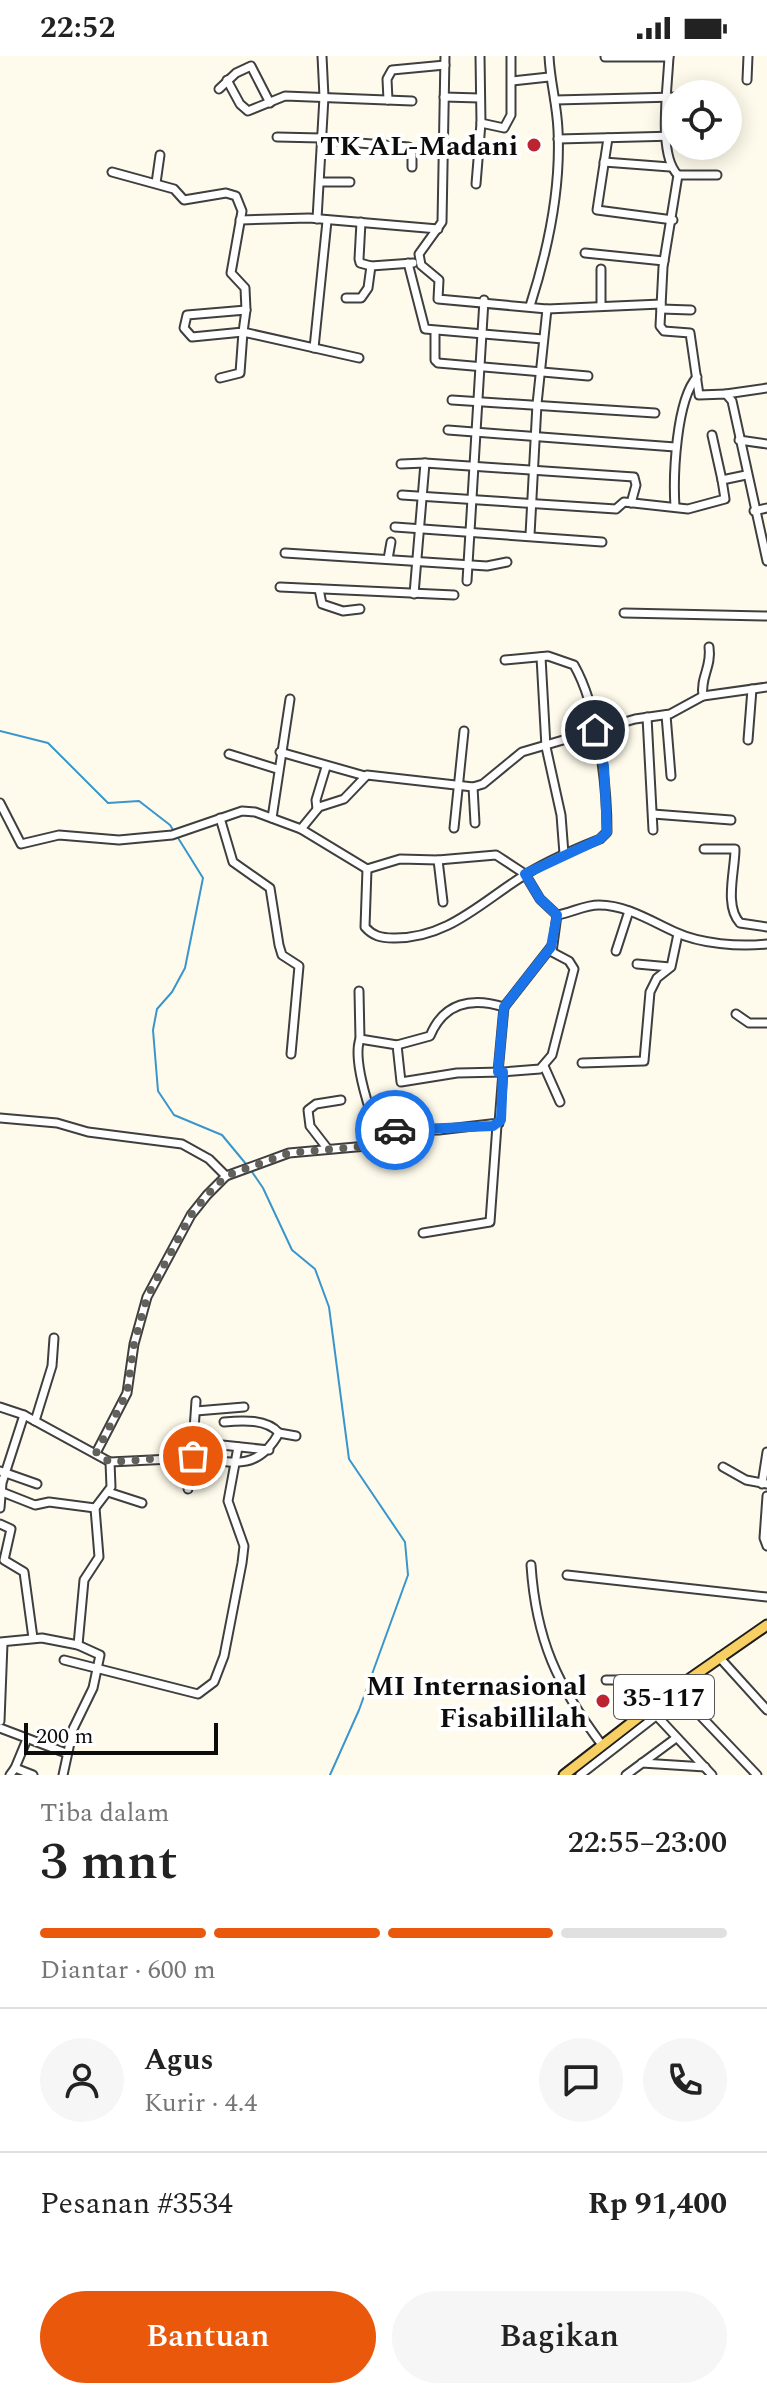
<!DOCTYPE html>
<html lang="id">
<meta charset="utf-8">
<style>
body{margin:0;font-family:Spectral,serif;background:#f6f6f6;color:#222;height:100vh;display:flex;flex-direction:column;font-size:30px;white-space:nowrap}
*{box-sizing:border-box;margin:0}
p{font-size:26px;color:#767676}
.icon{flex:none;width:44px;height:44px;fill:none;stroke:currentColor;stroke-width:2;stroke-linecap:round;stroke-linejoin:round}
.map{position:relative;height:1719px;overflow:hidden}
.sheet{display:flex;flex-direction:column;background:#fff;flex:1}
.sheet>*{flex:none}
.controls{position:absolute;left:662px;top:24px;display:grid;gap:16px}
.controls a{display:grid;place-items:center;width:80px;height:80px;border-radius:50%;background:#fff;box-shadow:0 4px 20px #0003;font-size:40px}
.scale{position:absolute;left:24px;bottom:20px;width:194px;box-sizing:border-box;padding-left:8px;border:4px solid #0c0c0c;border-top:0;font-size:22px;line-height:28px;white-space:nowrap;color:#0c0c0c;-webkit-text-stroke:6px #fff;paint-order:stroke}
.pin{position:absolute;display:grid;place-items:center;width:68px;height:68px;color:#fff;margin:-34px;border:4px solid #fff;border-radius:50%;box-shadow:0 2px 8px #0007}
.courier{position:absolute;display:grid;place-items:center;width:80px;height:80px;margin:-40px;border:6px solid #1a73e8;border-radius:50%;background:#fff;color:#222;box-shadow:0 2px 10px #0007}
.head em{font-style:normal;font-weight:600}
.head div{display:flex;flex-direction:column-reverse}
.head{display:flex;align-items:center;justify-content:space-between;height:136px;padding:0 40px}
h1{font-size:52px;font-weight:600;line-height:60px}
.bar{display:grid;grid-template-columns:repeat(4,1fr);gap:12px 8px;align-content:center;height:96px;padding:0 40px}
.bar i{height:10px;border-radius:6px;background:#e0e0e0}
.bar .on{background:#ea580c}
.bar p{grid-column:span 4}
.line{display:flex;align-items:center;gap:20px;padding:0 40px;border-top:2px solid #e0e0e0}
.line div{flex:1}
.round{display:grid;place-items:center;flex:none;width:84px;height:84px;border-radius:42px;background:#f6f6f6}
.action{display:flex;gap:16px;margin-top:auto;padding:16px 40px}
.action a{flex:1;height:92px;border-radius:48px;background:#ea580c;color:#fff;font-size:32px;font-weight:600;line-height:92px;text-align:center}
.action a+a{background:#f6f6f6;color:#222}
.status{display:flex;justify-content:space-between;align-items:center;height:56px;padding:0 40px;background:#fff;direction:ltr}
.status svg{height:22px;fill:currentColor}
.map>svg:first-child{display:block}
.lines{fill:none;stroke-linecap:round;stroke-linejoin:round}
.stream{stroke:#3896cd;stroke-width:2}
.minor-casing{stroke:#3f3f3f;stroke-width:11}
.major-casing{stroke:#1d1d1d;stroke-width:13}
.minor{stroke:#fff;stroke-width:7}
.major{stroke:#f8cf62;stroke-width:9}
.done{stroke:#61605a;stroke-width:8;stroke-dasharray:0 14.4}
.route{stroke:#1a73e8;stroke-width:10}
.poi-dot{fill:#bc2530;stroke:#fff;stroke-width:3}
.labels{text-anchor:middle;stroke-width:8;stroke-linejoin:round;paint-order:stroke}
.shield{fill:#fff;stroke:#555;stroke-width:2}
.shield-label{font-size:26px;font-weight:bold;fill:#0c0c0c}
.poi-label{font-size:28px;font-weight:bold;fill:#0c0c0c;stroke:#fff;text-anchor:end}
</style>
<div class="status"><b>22:52</b><svg viewBox="0 0 49 12"><path d="M0 12V9h3v3zM5 12V6h3v6zM10 12V3h3v9zM15 12V0h3v12zM26 1h20v11H26zM47 4h2v5h-2z"/></svg></div>
<div class="map">
<svg width="767" height="1719" viewBox="0 0 767 1719">
<rect width="100%" height="100%" fill="#fffbec"/>
<g class="lines">
<g class="stream">
<path d="M0 675 48 687 108 747 139 745 170 769 203 822 185 912 172 936 157 953 153 974 158 1035 174 1059 222 1079 246 1108"/>
<path d="M250 1113 263 1132 292 1194 315 1213 329 1251 349 1403 405 1486 408 1519 359 1654 330 1719"/>
</g>
<g class="minor-casing">
<g id="minor">
<path d="M445 0 442 166 419 198 421 209 439 224 438 243 547 253 661 248"/>
<path d="M480 0 481 67 504 72 511 59V0"/>
<path d="M669 0C668 30 657 99 678 119L663 211 660 270 664 275 690 277 699 339 726 338 732 345 767 505"/>
<path d="M605 1H669"/>
<path d="M227 24 240 48 248 55 285 40 412 45"/>
<path d="M747 24 748 0"/>
<path d="M512 25 549 21"/>
<path d="M219 33 236 17 251 10 270 47"/>
<path d="M444 41 480 42"/>
<path d="M388 44 387 23 392 14 445 9"/>
<path d="M555 44 676 41"/>
<path d="M277 81 321 82"/>
<path d="M608 82 597 154 673 164"/>
<path d="M558 83 676 80"/>
<path d="M322 84 409 91 412 95V111"/>
<path d="M604 106 670 111"/>
<path d="M112 116 174 133 184 144 226 137 236 140 242 155 231 217 245 232 246 254"/>
<path d="M678 119H717"/>
<path d="M320 126H350"/>
<path d="M156 127 160 99"/>
<path d="M476 128 481 67"/>
<path d="M317 163 324 41 322 0"/>
<path d="M240 164 309 162 438 173"/>
<path d="M585 197 664 205"/>
<path d="M408 207 425 273 543 283"/>
<path d="M371 210 413 207"/>
<path d="M601 213V250"/>
<path d="M346 242H361L368 232 371 210 360 207 359 203 361 166"/>
<path d="M530 250C548 194 561 133 558 74 557 48 550 25 549 0"/>
<path d="M661 253 691 254"/>
<path d="M246 254 243 276 192 281 184 272 187 259Z"/>
<path d="M435 275V304L438 307 588 320"/>
<path d="M314 292 327 165"/>
<path d="M220 322 240 317 243 276 359 302"/>
<path d="M726 338 767 332"/>
<path d="M452 344 655 357"/>
<path d="M448 374 675 391"/>
<path d="M712 379 722 424"/>
<path d="M739 384 767 388"/>
<path d="M401 408 425 407"/>
<path d="M402 439 616 453 624 446 688 453 725 443 722 424 746 419"/>
<path d="M675 451C673 420 676 344 697 321"/>
<path d="M754 455 767 452"/>
<path d="M395 471 602 486"/>
<path d="M530 479 537 348 547 253"/>
<path d="M285 497 487 510 507 506"/>
<path d="M388 503 391 486"/>
<path d="M467 525 484 244"/>
<path d="M280 531 454 539"/>
<path d="M319 533 322 548 343 555 360 553"/>
<path d="M414 538 425 407 634 421 636 429 631 447"/>
<path d="M624 557 767 560"/>
<path d="M541 601 546 691 561 759 564 798"/>
<path d="M703 640C700 621 712 611 709 591"/>
<path d="M666 659 671 720"/>
<path d="M647 661 653 774"/>
<path d="M748 684 752 633"/>
<path d="M280 696 365 720"/>
<path d="M229 698 277 713"/>
<path d="M473 731 475 767"/>
<path d="M0 747 21 788 59 779 119 784 172 779 242 755 255 756 301 773 319 751 344 743 367 719 473 731 483 728 522 696 635 663 670 658 703 640 767 631"/>
<path d="M317 753 316 744 326 711"/>
<path d="M653 758 731 764"/>
<path d="M220 762 233 806 270 832 279 889 282 899 299 910 291 998"/>
<path d="M272 762 290 643"/>
<path d="M454 772 464 675"/>
<path d="M301 773 367 813 400 803 438 804 496 799 525 818 540 843 557 859C571 857 584 849 599 849 626 849 651 865 675 876 701 888 739 891 767 888"/>
<path d="M704 793H735C735 815 724 850 740 867L767 871"/>
<path d="M438 804 443 846"/>
<path d="M367 813 365 871C373 880 381 882 393 882 449 883 483 844 528 817 551 803 575 793 600 783L607 776C607 728 598 651 574 609L548 600 505 604"/>
<path d="M616 895 629 855"/>
<path d="M637 908 670 911"/>
<path d="M359 935 360 983 397 989 401 1026 457 1017 503 1016"/>
<path d="M504 951 551 891"/>
<path d="M736 958 749 967H767"/>
<path d="M360 983C352 1004 370 1055 377 1077"/>
<path d="M397 989 430 980C444 946 472 941 504 951L498 1016"/>
<path d="M582 1007 644 1005 650 936 657 922 671 911 678 878"/>
<path d="M544 1010 560 1046"/>
<path d="M0 1062 57 1067 88 1076 182 1088 209 1103 226 1120"/>
<path d="M327 1092 310 1070 308 1054 316 1048 341 1044"/>
<path d="M423 1177 490 1166 497 1069"/>
<path d="M0 1351 24 1359 110 1406 192 1402 196 1345"/>
<path d="M196 1355 244 1351"/>
<path d="M35 1365 52 1310 54 1282"/>
<path d="M224 1366C243 1364 267 1363 279 1377"/>
<path d="M194 1386 269 1394"/>
<path d="M96 1397 127 1337 134 1288 147 1241 191 1159 207 1139 226 1120 289 1097 367 1090 382 1075 439 1074 499 1067 503 1016 540 1013 552 999 574 913 569 905 552 896 557 859"/>
<path d="M193 1400C232 1407 257 1416 279 1377L296 1380"/>
<path d="M723 1411 746 1424 767 1428"/>
<path d="M0 1415 37 1428"/>
<path d="M762 1428 767 1396"/>
<path d="M188 1433 192 1402"/>
<path d="M2 1436 35 1449 49 1446 95 1452"/>
<path d="M108 1436 142 1447"/>
<path d="M767 1440 764 1482 767 1490"/>
<path d="M0 1452 2 1427 24 1359"/>
<path d="M0 1468 11 1473 4 1504 24 1516 33 1582"/>
<path d="M531 1509C536 1584 557 1629 602 1689"/>
<path d="M567 1519 767 1541"/>
<path d="M0 1586 42 1582 78 1589 100 1599 93 1632 73 1673 63 1719"/>
<path d="M78 1589 84 1524 99 1501 95 1452 111 1431 110 1406"/>
<path d="M719 1601 767 1654"/>
<path d="M64 1604 198 1638 214 1626 224 1600 242 1507 244 1490 228 1445 238 1391"/>
<path d="M606 1624H646L675 1633 757 1719"/>
<path d="M654 1657 712 1719"/>
<path d="M0 1665 3 1587"/>
<path d="M0 1672 66 1697"/>
<path d="M642 1707 705 1711"/>
<path d="M15 1712 27 1683"/>
<path d="M10 1719 15 1712 33 1719"/>
<path d="M580 1719 656 1660"/>
<path d="M626 1719 676 1682"/>
</g>
</g>
<g class="major-casing">
<path id="major" d="M564 1719 675 1633 767 1569"/>
</g>
<use href="#minor" class="minor"/>
<use href="#major" class="major"/>
</g>
<g class="lines">
<path class="done" d="M193 1400 110 1406 96 1397 127 1337 134 1288 147 1241 191 1159 207 1139 226 1120 289 1097 367 1090 377 1077 395 1074"/>
<path class="route" d="M395 1074 493 1070 501 1064 503 1016H498L504 951 551 891 557 859 540 843 525 818 600 783 607 776 604 710 595 674"/>
</g>
<g class="poi-dot">
<circle cx="534" cy="89" r="8"/>
<circle cx="603" cy="1645" r="8"/>
</g>
<g class="labels">
<rect class="shield" x="614" y="1619" width="100" height="44" rx="6"/>
<g class="shield-label">
<text x="664" y="1650">35-117</text>
</g>
<g class="poi-label">
<text x="518" y="99">TK AL-Madani</text>
<text x="587" y="1639">MI Internasional<tspan x="587" dy="32">Fisabillilah</tspan></text>
</g>
</g>
</svg>
<div class="controls">
<a><svg class="icon" aria-label="locate" viewBox="0 0 24 24"><circle cx="12" cy="12" r="6"/><path d="M12 2v4M12 18v4M2 12h4M18 12h4"/></svg></a>
</div>
<div class="scale">200 m</div>
<div class="pin" style="left:193px;top:1400px;background:#ea580c"><svg class="icon" aria-label="bag" viewBox="0 0 24 24"><path d="M5 8h14l-1 12H6zM9 8a3 3 0 0 1 6 0"/></svg></div>
<div class="pin" style="left:595px;top:674px;background:#1f2937"><svg class="icon" aria-label="home" viewBox="0 0 24 24"><path d="M3 11l9-7 9 7M6 9v11h12V9"/></svg></div>
<div class="courier" style="left:395px;top:1074px"><svg class="icon" aria-label="car" viewBox="0 0 24 24"><path d="M5 17H2v-5l4-1 3-4h7l3 4 3 1v5h-3M9 17h6M6 11h13"/><circle cx="7" cy="17" r="2"/><circle cx="17" cy="17" r="2"/></svg></div>
</div>
<section class="sheet">
<div class="head"><div><h1>3 mnt</h1><p>Tiba dalam</p></div><em>22:55–23:00</em></div>
<div class="bar"><i class="on"></i><i class="on"></i><i class="on"></i><i></i><p>Diantar · 600 m</p></div>
<div class="line" style="height:144px"><a class="round"><svg class="icon" aria-label="person" viewBox="0 0 24 24"><circle cx="12" cy="8" r="4"/><path d="M4 21q1-7 8-7t8 7"/></svg></a><div><b>Agus</b><p>Kurir · 4.4</p></div><a class="round"><svg class="icon" aria-label="chat" viewBox="0 0 24 24"><path d="M4 5h16v11H9l-5 4z"/></svg></a><a class="round"><svg class="icon" aria-label="phone" viewBox="0 0 24 24"><path d="M5 4h4l2 5-3 2q2 4 5 5l2-3 5 2v4C11 20 4 13 5 4z"/></svg></a></div>
<div class="line" style="height:104px"><div>Pesanan #3534</div><b>Rp 91,400</b></div>
<div class="action"><a>Bantuan</a><a>Bagikan</a></div>
</section>
